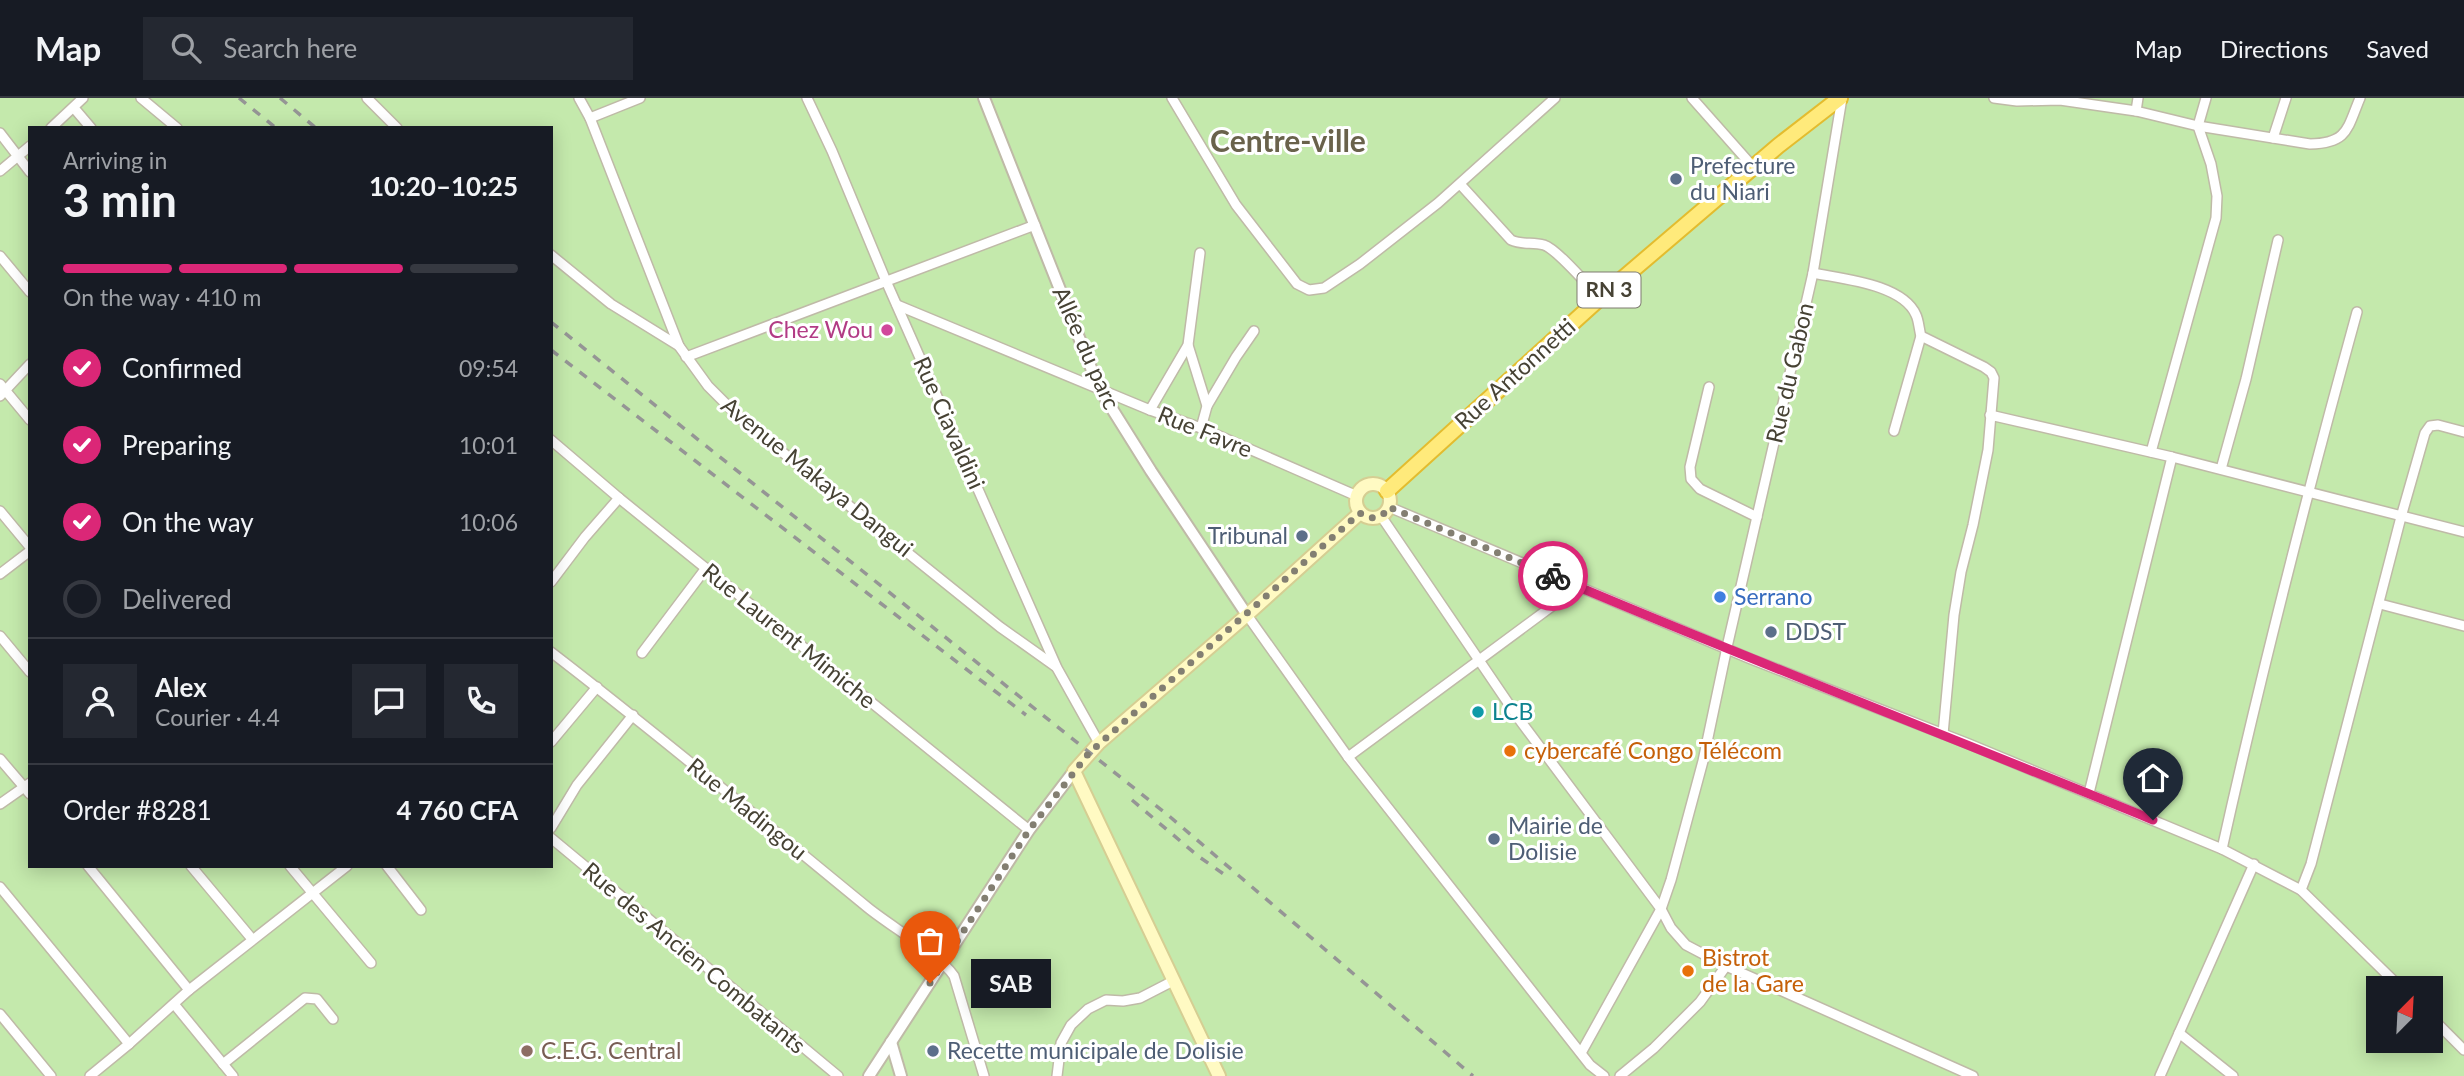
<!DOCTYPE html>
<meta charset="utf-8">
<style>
body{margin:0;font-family:Lato,sans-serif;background:#242831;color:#f1f3f6;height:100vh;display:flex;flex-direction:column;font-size:26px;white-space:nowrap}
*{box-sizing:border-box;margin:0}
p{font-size:23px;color:#9ea1a6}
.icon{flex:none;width:38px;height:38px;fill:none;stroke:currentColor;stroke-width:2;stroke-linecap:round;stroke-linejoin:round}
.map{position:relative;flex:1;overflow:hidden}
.sheet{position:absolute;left:28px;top:28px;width:525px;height:742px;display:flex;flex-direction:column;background:#171b24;border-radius:0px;box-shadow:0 4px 18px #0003}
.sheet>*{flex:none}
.needle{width:46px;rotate:24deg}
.controls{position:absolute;left:2366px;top:878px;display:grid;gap:14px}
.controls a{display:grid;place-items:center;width:77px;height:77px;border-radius:0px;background:#171b24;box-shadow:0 4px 18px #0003;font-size:35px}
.pin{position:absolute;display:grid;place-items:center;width:60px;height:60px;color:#fff;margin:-72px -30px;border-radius:50% 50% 50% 0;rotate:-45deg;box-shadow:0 0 7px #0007}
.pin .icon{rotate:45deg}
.courier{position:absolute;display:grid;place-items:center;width:70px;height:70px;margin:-35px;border:5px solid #db2777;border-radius:50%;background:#fff;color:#222;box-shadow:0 2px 9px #0007}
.bubble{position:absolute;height:49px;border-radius:0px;background:#171b24;box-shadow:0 4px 18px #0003;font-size:23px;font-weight:700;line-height:49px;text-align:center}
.head em{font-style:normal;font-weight:700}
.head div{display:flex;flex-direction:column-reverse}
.head{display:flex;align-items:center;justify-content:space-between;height:119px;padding:0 35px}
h1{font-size:46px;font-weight:700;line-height:52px}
.bar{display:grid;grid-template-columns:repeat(4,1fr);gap:10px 7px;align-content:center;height:84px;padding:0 35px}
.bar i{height:9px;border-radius:5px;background:#363941}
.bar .selected{background:#db2777}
.bar p{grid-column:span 4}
.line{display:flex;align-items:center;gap:18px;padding:0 35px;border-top:2px solid #363941}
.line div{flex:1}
.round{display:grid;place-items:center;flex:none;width:74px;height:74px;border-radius:0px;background:#242831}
ol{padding:0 35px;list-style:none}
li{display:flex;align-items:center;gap:21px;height:77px}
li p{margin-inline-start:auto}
li .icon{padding:7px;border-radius:50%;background:#db2777;color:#fff;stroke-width:4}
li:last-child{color:#9ea1a6}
li i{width:38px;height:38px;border:4px solid #363941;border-radius:50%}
header{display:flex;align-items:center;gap:42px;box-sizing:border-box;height:98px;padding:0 35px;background:#171b24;border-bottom:2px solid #363941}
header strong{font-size:33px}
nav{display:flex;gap:38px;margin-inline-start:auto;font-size:24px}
.search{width:490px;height:63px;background:#242831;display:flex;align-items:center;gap:18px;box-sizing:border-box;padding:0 24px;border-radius:0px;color:#9ea1a6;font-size:26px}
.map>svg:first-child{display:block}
.green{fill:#c4e9ac;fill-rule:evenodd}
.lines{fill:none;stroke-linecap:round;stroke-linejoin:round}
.minor-casing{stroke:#bfbaa7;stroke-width:12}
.tertiary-casing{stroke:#bfbaa7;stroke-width:14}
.secondary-casing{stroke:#d5ce93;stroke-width:16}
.trunk-casing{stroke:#e3bc2f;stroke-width:18}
.minor{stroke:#fff;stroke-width:9}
.tertiary{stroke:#fff;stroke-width:10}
.secondary{stroke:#fffac3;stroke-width:12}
.trunk{stroke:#ffea7b;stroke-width:14}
.rail{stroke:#959595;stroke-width:3.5;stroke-dasharray:9 9;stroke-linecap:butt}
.done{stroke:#837f72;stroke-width:7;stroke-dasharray:0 12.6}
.route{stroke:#db2777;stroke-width:9}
.service-dot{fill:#5c6f8a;stroke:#fff;stroke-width:2.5}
.hotel-dot{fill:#d1479c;stroke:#fff;stroke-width:2.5}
.shop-dot{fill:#3f7fe0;stroke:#fff;stroke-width:2.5}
.culture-dot{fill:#0f9aa8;stroke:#fff;stroke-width:2.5}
.food-dot{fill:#e8710a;stroke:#fff;stroke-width:2.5}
.education-dot{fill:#8d6e63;stroke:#fff;stroke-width:2.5}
.labels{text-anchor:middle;stroke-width:6;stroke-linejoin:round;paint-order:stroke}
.shield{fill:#fff;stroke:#7e7b71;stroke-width:2}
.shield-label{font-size:21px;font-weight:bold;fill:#464234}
.service-label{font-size:23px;fill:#4e5e75;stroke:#fff;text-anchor:start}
.hotel-label{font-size:23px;fill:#b23c85;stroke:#fff;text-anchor:end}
.street-label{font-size:23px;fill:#464234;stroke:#fff}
.shop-label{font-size:23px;fill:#366cbe;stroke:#fff;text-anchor:start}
.culture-label{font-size:23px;fill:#0d838f;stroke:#fff;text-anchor:start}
.food-label{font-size:23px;fill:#c56008;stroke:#fff;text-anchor:start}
.education-label{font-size:23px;fill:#785e54;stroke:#fff;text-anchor:start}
.district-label{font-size:30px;font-weight:bold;fill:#69624b;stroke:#fff}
</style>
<header>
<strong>Map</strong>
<div class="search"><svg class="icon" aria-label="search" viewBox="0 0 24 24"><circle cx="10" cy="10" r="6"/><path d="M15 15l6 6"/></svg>Search here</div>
<nav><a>Map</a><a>Directions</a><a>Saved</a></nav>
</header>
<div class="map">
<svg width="2464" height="978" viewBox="0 0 2464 978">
<rect width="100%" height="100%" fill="#f3f1e5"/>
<path class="green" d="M0 0H2464V978H0ZM30 30H551V768H30ZM2378 891H2431V943H2378Z"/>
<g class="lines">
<g class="minor-casing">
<g id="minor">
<path d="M141 0 177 30"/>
<path d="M367 0 397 30"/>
<path d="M579 0 590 20 679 248"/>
<path d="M807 0 832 53 886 183 1057 570 1099 645"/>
<path d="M1172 0 1236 107 1297 186 1309 192 1324 190 1360 166 1438 105 1555 0"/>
<path d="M1692 0 1754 70"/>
<path d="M1994 0 2017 3 2060 2 2136 13 2198 28 2310 46C2348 45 2347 31 2360 0"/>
<path d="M74 10 91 30"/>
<path d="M2136 13 2138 0"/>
<path d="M590 20 640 0"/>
<path d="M51 30 83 0"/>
<path d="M0 35 30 74"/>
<path d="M2273 40 2286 0"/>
<path d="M0 73 30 48"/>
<path d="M1460 86 1511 142C1522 147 1532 144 1544 147 1557 151 1588 188 1600 200"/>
<path d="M551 157 611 206 679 248 708 288 740 320 1000 529 1055 568"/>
<path d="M0 158 30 194"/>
<path d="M1813 175C1842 181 1903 186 1916 217 1919 223 1919 232 1921 238L1984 269 1991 274 1994 280 1988 352 1973 427 1961 474 1954 517 1943 636"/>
<path d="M897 207 1150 312 1201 330 1357 398"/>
<path d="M1188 247 1207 308 1201 330"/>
<path d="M686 259 1035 127"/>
<path d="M0 286 30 322"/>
<path d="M1709 289 1690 369 1691 381 1700 391 1757 419"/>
<path d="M0 298 30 266"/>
<path d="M1207 308 1236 259 1254 233"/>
<path d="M1150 312 1188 247 1200 155"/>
<path d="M1990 317 2172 359 2464 434"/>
<path d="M1894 333 1921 238"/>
<path d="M551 342 619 400 1029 732"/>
<path d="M2151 354 2216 120 2217 98 2211 66 2198 28 2206 0"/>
<path d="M2221 371 2246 281 2278 142"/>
<path d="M1389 409 1751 561 1969 646 2222 751 2301 792 2402 891"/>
<path d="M0 413 30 449"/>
<path d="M1381 418 1519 621 1661 811 1671 830 1686 847 1726 868 1973 978"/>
<path d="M0 476 30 453"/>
<path d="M551 484 585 439 619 400"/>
<path d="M2380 506 2464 528"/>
<path d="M1247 517 1348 659 1590 967 1604 978"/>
<path d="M0 538 30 574"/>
<path d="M551 554C659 637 762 723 867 809 890 828 939 856 954 878L984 978"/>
<path d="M642 555 706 470"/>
<path d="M551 644 597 589"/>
<path d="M1348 659 1578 489"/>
<path d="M0 661 30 696"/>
<path d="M2089 695 2172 359"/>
<path d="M0 706 30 685"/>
<path d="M551 730 577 687 633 617"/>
<path d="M551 740 838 978"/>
<path d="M2222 751C2262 571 2308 392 2357 214"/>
<path d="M88 768 189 892"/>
<path d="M191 768 252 841"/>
<path d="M290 768 371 865"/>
<path d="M387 768 421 812"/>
<path d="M0 789 129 946"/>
<path d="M2301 792 2311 766 2401 419 2425 335 2430 328 2438 327 2464 334"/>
<path d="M174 906 233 978"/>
<path d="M0 916 51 978"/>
<path d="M2431 919 2464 952"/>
<path d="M2179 935 2233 978"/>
<path d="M1581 955 1661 811 1671 782 1703 663 1727 549 1813 175 1842 0"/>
<path d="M223 966 305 900 317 901 333 921"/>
<path d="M90 978 129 946 189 892 347 768"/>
<path d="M1057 978 1061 945 1071 927 1088 911 1106 902 1123 903 1140 900 1173 883"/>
<path d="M1620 978 1654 950 1700 904 1726 868"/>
<path d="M2160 978 2254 766"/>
</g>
</g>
<g class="tertiary-casing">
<g id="tertiary">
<path d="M984 0 1099 290 1151 373 1247 517"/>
<path d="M891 944 901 978"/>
<path d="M869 978 1029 732 1074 673"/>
</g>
</g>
<g class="secondary-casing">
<g id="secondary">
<circle cx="1373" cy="403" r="17"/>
<path d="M1219 978 1074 673 1099 645 1247 517 1360 415"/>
</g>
</g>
<g class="trunk-casing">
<path id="trunk" d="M1387 393 1600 200 1778 48 1840 0"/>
</g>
<use href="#minor" class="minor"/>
<use href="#tertiary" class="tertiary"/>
<use href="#secondary" class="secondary"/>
<use href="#trunk" class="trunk"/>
<g class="rail">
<path d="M239 0 276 30"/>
<path d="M280 0 316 30"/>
<path d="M551 224 1169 718 1473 978"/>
<path d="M551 252 1026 617"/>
<path d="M1132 702 1198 758 1225 777"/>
</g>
</g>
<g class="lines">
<path class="done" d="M930 885 1029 732 1089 655 1360 415C1371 423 1382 421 1389 409L1553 478"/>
<path class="route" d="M1553 478C1752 563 1953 640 2153 722"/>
</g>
<g class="service-dot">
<circle cx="1676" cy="81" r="7"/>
<circle cx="1302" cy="438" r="7"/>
<circle cx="1771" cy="534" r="7"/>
<circle cx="1494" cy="741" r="7"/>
<circle cx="933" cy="953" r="7"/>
</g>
<circle class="hotel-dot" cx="887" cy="232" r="7"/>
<circle class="shop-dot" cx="1720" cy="499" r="7"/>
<circle class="culture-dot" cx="1478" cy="614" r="7"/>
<g class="food-dot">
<circle cx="1510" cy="653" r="7"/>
<circle cx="1688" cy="873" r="7"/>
</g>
<circle class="education-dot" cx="527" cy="953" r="7"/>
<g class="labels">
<rect class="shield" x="1577.5" y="174.5" width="63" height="35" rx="5"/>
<g class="shield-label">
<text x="1609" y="199">RN 3</text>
</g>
<g class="service-label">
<text x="1690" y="76">Prefecture<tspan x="1690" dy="26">du Niari</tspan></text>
<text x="1288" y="446" text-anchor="end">Tribunal</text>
<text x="1785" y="542">DDST</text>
<text x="1508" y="736">Mairie de<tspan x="1508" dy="26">Dolisie</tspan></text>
<text x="947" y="961">Recette municipale de Dolisie</text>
</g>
<g class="hotel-label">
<text x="873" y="240">Chez Wou</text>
</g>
<g class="street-label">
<text transform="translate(1086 250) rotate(66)" y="8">Allée du parc</text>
<text transform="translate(1790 275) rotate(-77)" y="8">Rue du Gabon</text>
<text transform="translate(1515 276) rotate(-42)" y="8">Rue Antonnetti</text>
<text transform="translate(949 325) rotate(66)" y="8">Rue Ciavaldini</text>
<text transform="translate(1205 334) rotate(22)" y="8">Rue Favre</text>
<text transform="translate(817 379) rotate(39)" y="8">Avenue Makaya Dangui</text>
<text transform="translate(789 538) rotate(39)" y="8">Rue Laurent Mimiche</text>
<text transform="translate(747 711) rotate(39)" y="8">Rue Madingou</text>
<text transform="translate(694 860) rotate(40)" y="8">Rue des Ancien Combatants</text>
</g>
<g class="shop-label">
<text x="1734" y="507">Serrano</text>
</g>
<g class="culture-label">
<text x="1492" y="622">LCB</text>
</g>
<g class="food-label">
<text x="1524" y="661">cybercafé Congo Télécom</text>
<text x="1702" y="868">Bistrot<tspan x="1702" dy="26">de la Gare</tspan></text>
</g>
<g class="education-label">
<text x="541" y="961">C.E.G. Central</text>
</g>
<g class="district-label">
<text x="1288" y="54">Centre-ville</text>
</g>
</g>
</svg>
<div class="controls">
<a><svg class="needle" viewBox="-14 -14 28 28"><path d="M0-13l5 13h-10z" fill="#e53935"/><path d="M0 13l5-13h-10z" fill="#9ea1a6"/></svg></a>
</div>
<div class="pin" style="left:930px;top:885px;background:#ea580c"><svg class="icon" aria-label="bag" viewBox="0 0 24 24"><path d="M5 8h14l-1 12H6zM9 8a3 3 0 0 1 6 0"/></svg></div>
<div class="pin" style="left:2153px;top:722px;background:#1f2937"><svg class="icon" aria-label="home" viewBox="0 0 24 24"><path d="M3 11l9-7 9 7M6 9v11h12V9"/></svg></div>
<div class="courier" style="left:1553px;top:478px"><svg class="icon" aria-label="bike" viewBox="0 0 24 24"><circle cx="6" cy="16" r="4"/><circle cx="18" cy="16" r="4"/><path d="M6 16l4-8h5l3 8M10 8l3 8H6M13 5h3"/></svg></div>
<div class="bubble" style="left:971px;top:861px;width:80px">SAB</div>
<section class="sheet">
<div class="head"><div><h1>3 min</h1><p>Arriving in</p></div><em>10:20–10:25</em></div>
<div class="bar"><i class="selected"></i><i class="selected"></i><i class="selected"></i><i></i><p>On the way · 410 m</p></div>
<ol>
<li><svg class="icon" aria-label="check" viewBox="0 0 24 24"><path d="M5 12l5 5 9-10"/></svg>Confirmed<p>09:54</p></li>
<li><svg class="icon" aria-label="check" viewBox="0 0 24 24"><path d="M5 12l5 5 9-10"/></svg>Preparing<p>10:01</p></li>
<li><svg class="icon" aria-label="check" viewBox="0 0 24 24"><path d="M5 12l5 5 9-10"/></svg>On the way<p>10:06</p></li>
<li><i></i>Delivered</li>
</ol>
<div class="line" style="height:126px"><a class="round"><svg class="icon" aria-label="person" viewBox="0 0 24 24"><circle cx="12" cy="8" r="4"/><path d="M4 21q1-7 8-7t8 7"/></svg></a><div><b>Alex</b><p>Courier · 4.4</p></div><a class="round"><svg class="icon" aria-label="chat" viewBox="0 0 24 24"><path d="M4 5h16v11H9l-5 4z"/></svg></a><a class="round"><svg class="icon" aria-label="phone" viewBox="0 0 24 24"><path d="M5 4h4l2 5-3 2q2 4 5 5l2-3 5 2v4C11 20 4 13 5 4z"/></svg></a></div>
<div class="line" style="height:91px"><div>Order #8281</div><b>4 760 CFA</b></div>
</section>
</div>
